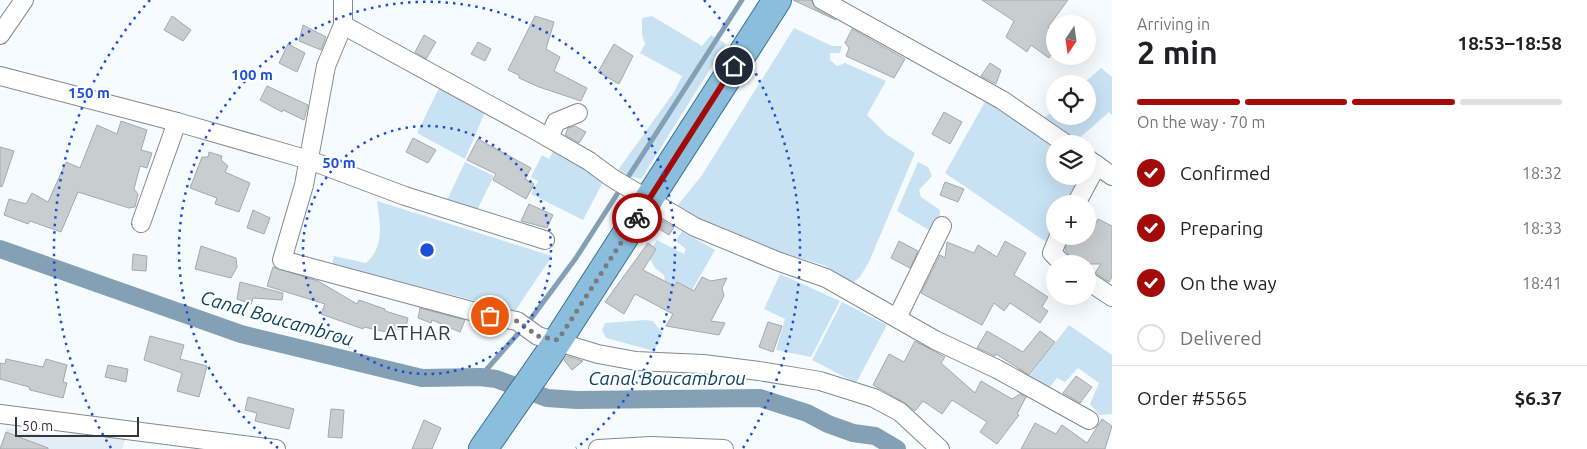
<!DOCTYPE html>
<meta charset="utf-8">
<style>
body{margin:0;font-family:Ubuntu,sans-serif;background:#f6f6f6;color:#202124;height:100vh;display:flex;flex-direction:column;font-size:19px;white-space:nowrap}
*{box-sizing:border-box;margin:0}
p{font-size:16px;color:#757577}
.icon{flex:none;width:28px;height:28px;fill:none;stroke:currentColor;stroke-width:2;stroke-linecap:round;stroke-linejoin:round}
.map{position:relative;flex:1;overflow:hidden}
.panel{display:flex;flex-direction:column;background:#fff;width:475px}
.panel>*{flex:none}
.needle{width:32px;rotate:193deg}
.controls{position:absolute;left:1046px;top:15px;display:grid;gap:10px}
.controls a{display:grid;place-items:center;width:50px;height:50px;border-radius:50%;background:#fff;box-shadow:0 5px 20px #0002;font-size:25px}
.scale{position:absolute;left:15px;bottom:12px;width:124px;box-sizing:border-box;padding-left:5px;border:2px solid #353638;border-top:0;font-size:14px;line-height:18px;white-space:nowrap;color:#353638;-webkit-text-stroke:4px #fff;paint-order:stroke}
.pin{position:absolute;display:grid;place-items:center;width:42px;height:42px;color:#fff;margin:-21px;border:2px solid #fff;border-radius:50%;box-shadow:0 1px 5px #0007}
.courier{position:absolute;display:grid;place-items:center;width:50px;height:50px;margin:-25px;border:4px solid #a30b0a;border-radius:50%;background:#fff;color:#222;box-shadow:0 1px 6px #0007}
.headline em{font-style:normal;font-weight:700}
.headline div{display:flex;flex-direction:column-reverse}
.headline{display:flex;align-items:center;justify-content:space-between;height:85px;padding:0 25px}
h1{font-size:32px;font-weight:700;line-height:38px}
.bar{display:grid;grid-template-columns:repeat(4,1fr);gap:8px 5px;align-content:center;height:60px;padding:0 25px}
.bar i{height:6px;border-radius:4px;background:#e0e0e0}
.bar .current{background:#a30b0a}
.bar p{grid-column:span 4}
.line{display:flex;align-items:center;gap:12px;padding:0 25px;border-top:1px solid #e0e0e0}
.line div{flex:1}
ol{padding:0 25px;list-style:none}
li{display:flex;align-items:center;gap:15px;height:55px}
li p{margin-inline-start:auto}
li .icon{padding:5px;border-radius:50%;background:#a30b0a;color:#fff;stroke-width:4}
li:last-child{color:#757577}
li i{width:28px;height:28px;border:2px solid #e0e0e0;border-radius:50%}
main{display:flex;flex:1;min-height:0}
.map>svg:first-child{display:block}
.built{fill:#e2edf6}
.green{fill:#c8e2f4}
.lines{fill:none;stroke-linecap:round;stroke-linejoin:round}
.stream{stroke:#83a0b4;stroke-width:5}
.canal{stroke:#83a0b4;stroke-width:18}
.building{fill:#c8cdd0;stroke:#a4a9ac}
.street-casing{stroke:#85898c;stroke-width:20}
.primary-casing{stroke:#3a7295;stroke-width:30}
.street{stroke:#fff;stroke-width:18}
.primary{stroke:#8bbedd;stroke-width:28}
.done{stroke:#797b7e;stroke-width:5;stroke-dasharray:0 9}
.route{stroke:#a30b0a;stroke-width:6}
.ring{fill:none;stroke:#1d4ed8;stroke-width:2.5;stroke-dasharray:2.5 5}
.labels{text-anchor:middle;stroke-width:4;stroke-linejoin:round;paint-order:stroke}
.water-label{font-size:19px;font-style:italic;fill:#0b425f;stroke:#fff}
.quarter-label{font-size:20px;letter-spacing:1px;fill:#393d40;stroke:#fff}
.centre{fill:#1d4ed8;stroke:#fff;stroke-width:2.5}
.ring-label{font-size:15px;text-anchor:middle;font-weight:bold;fill:#1d4ed8;stroke:#fff;stroke-width:4;stroke-linejoin:round;paint-order:stroke}
</style>
<main>
<div class="map">
<svg width="1112" height="449" viewBox="0 0 1112 449">
<rect width="100%" height="100%" fill="#f6fbff"/>
<path class="built" d="M7 428 55 437 75 433 126 437 122 449H0Z"/>
<g class="green">
<path d="M652 16 702 46 711 35 726 44 641 179 632 177 618 170 674 92 682 76 640 53 645 44 642 35V18Z"/>
<path d="M794 28 832 46H842L840 53H830V60L837 66 845 63 886 81 867 115 886 134 915 153 869 262 860 277 854 282 847 280 826 266 777 251 693 218 677 206 702 175Z"/>
<path d="M1101 68 1112 77V115L1109 112 1075 142 1045 118 1055 108V116H1088V84H1083Z"/>
<path d="M440 86 485 112 465 159 417 133Z"/>
<path d="M986 100 1055 145V176H1085L1070 204H1055V233L1049 244 945 173Z"/>
<path d="M555 148 604 180 583 220 531 194 538 181 531 177 542 155 549 159Z"/>
<path d="M465 162 494 176 477 210 447 200Z"/>
<path d="M918 162 928 167 932 176 919 190 921 197 940 210 939 222 932 232 897 211Z"/>
<path d="M377 201 552 256 515 311 332 264 334 256 366 263C385 246 380 224 377 201Z"/>
<path d="M682 231 715 250 691 292 676 289 665 283 664 275 655 268 648 255 657 240 684 254 686 249 676 241Z"/>
<path d="M780 274 840 301 811 357 776 350 785 319 764 309Z"/>
<path d="M842 302 887 325 856 383 812 360Z"/>
<path d="M646 320 653 321 663 334 654 351 606 338 602 330 605 323Z"/>
<path d="M1069 325 1112 355V414L1099 415 1090 404 1099 383 1078 368 1065 382 1057 378 1048 389 1027 379Z"/>
</g>
<g class="lines">
<path class="stream" d="M480 377 530 320 576 258 742 0"/>
<path class="canal" d="M0 249 241 334 422 378 480 377 496 379 547 398 577 400 760 398 807 413 828 424 853 433 875 436 897 449"/>
</g>
<g class="building">
<path d="M793 0H811L816 9 836 20Z"/>
<path d="M982 0H1068L1048 27 1055 32V49L1049 58 1031 45 1027 52 1006 37 1014 21Z"/>
<path d="M172 16 191 30 183 41 164 30Z"/>
<path d="M535 16 554 22 546 49 560 57 554 71 587 88 581 101 539 87 519 78V75L508 70Z"/>
<path d="M303 25 326 37 321 50 299 41Z"/>
<path d="M852 29 905 59 894 78 846 56 849 48 845 43Z"/>
<path d="M424 35 436 42 426 59 415 52Z"/>
<path d="M478 42 491 49 485 61 471 54Z"/>
<path d="M288 44 305 53 297 72 279 63Z"/>
<path d="M614 44 633 56 619 84 598 72Z"/>
<path d="M990 63 1001 70 996 84 981 76Z"/>
<path d="M267 86 308 105 304 120 283 110 282 112 260 100Z"/>
<path d="M944 112 962 122 950 144 932 134Z"/>
<path d="M121 121 147 130 141 150 152 153 147 168 140 166 134 189 138 194 135 207 129 208 78 192 61 232 30 221 28 224 4 215 9 199 26 204 32 193 48 202 66 162 80 168 97 125 117 134Z"/>
<path d="M575 126 586 132 579 143 565 135 568 128Z"/>
<path d="M413 138 436 150 428 163 406 152Z"/>
<path d="M478 139 531 168 525 179 534 184 526 199 493 180 496 174 467 160Z"/>
<path d="M0 147 14 151 2 187 0 186Z"/>
<path d="M209 152 222 156 221 160 228 166 225 172 250 183 239 212 215 204 217 198 190 188 202 157H208Z"/>
<path d="M945 182 964 189 958 202 940 195Z"/>
<path d="M529 204 553 215 547 228 521 221Z"/>
<path d="M253 210 270 218 264 234 247 228Z"/>
<path d="M1098 219 1112 226V277L1109 282 1095 273 1101 264H1076L1065 250 1069 236H1088V229L1092 231Z"/>
<path d="M661 220 674 227 669 235 656 227Z"/>
<path d="M899 241 918 251 910 268 891 258Z"/>
<path d="M1005 241 1026 253 1014 275 1048 297 1042 307 1048 311 1040 323 1010 303 1004 311 994 303 982 325 921 293 940 255 945 258 947 242 974 253 978 245 997 257Z"/>
<path d="M648 243 656 249 643 270 674 286 677 282 694 291 702 277 711 281 727 278 722 288 724 296 711 321 725 323 719 335 666 326 673 314 635 294 624 314 605 302Z"/>
<path d="M201 246 236 258 237 267 231 278 195 269Z"/>
<path d="M133 254 147 256 146 271 132 270Z"/>
<path d="M273 267 318 281 357 304 359 300 385 309V311L408 318 405 331 388 327 386 332 364 327 363 329 321 314 325 304 267 286Z"/>
<path d="M240 282 283 293 282 300 253 298 251 304 237 299Z"/>
<path d="M420 308 465 320 460 332 432 320 431 323 418 318Z"/>
<path d="M768 322 782 326 773 352 759 347Z"/>
<path d="M987 331 1023 352 1040 331 1055 342 1029 375 996 354 995 356 977 348Z"/>
<path d="M150 336 184 345 180 359 207 366 199 397 177 391 182 373 144 360Z"/>
<path d="M915 341 945 357 941 363 975 393 981 381 1012 399 1020 394 1026 397 1017 414 1019 415 997 444 980 432 987 422 952 400 942 414 923 401 915 411 905 403 873 385 889 354 904 362Z"/>
<path d="M567 356 583 361 572 370 564 360Z"/>
<path d="M6 359 43 367 46 359 67 365 63 382 67 383 63 398 30 390 29 387 0 379V363L5 364Z"/>
<path d="M108 365 128 369 126 382 105 377Z"/>
<path d="M1076 376 1092 387 1080 403 1063 393Z"/>
<path d="M248 397 294 409 289 429 255 421 257 413 245 410Z"/>
<path d="M331 409 344 410 342 438 328 437Z"/>
<path d="M1102 419 1112 426 1105 449H1021L1035 423 1056 434 1062 425 1087 443Z"/>
<path d="M424 420 441 428 432 449H412Z"/>
<path d="M6 432 48 448V449H0Z"/>
</g>
<g class="lines">
<g class="street-casing">
<g id="street">
<path d="M343 0V25L326 66 304 185 282 260 490 316 517 321 538 336 598 354 636 361 703 364 759 371 820 381 874 398 900 412 940 449"/>
<path d="M822 0 1002 100 1066 144"/>
<path d="M343 25 535 130 589 161 612 178 695 227 777 261 826 278 935 340 997 369 1089 420"/>
<path d="M0 35 24 0"/>
<path d="M0 76 177 122 309 160 405 196 545 240"/>
<path d="M549 138 556 122 578 113"/>
<path d="M1088 159 1112 176"/>
<path d="M1076 204 1097 165"/>
<path d="M141 223 177 122"/>
<path d="M1059 236 1052 253 1063 264"/>
<path d="M1088 281 1112 297"/>
<path d="M897 318 942 226"/>
<path d="M0 414 276 449"/>
<path d="M598 449 651 446 724 449"/>
</g>
</g>
<g class="primary-casing">
<path id="primary" d="M483 449 549 354 777 0"/>
</g>
<use href="#street" class="street"/>
<use href="#primary" class="primary"/>
</g>
<g class="lines">
<path class="done" d="M490 316 517 321 538 336 558 340 637 218"/>
<path class="route" d="M637 218 734 66"/>
</g>
<g class="ring">
<circle cx="427" cy="250" r="124"/>
<path d="M278 448A248 248 0 1 1 576 448"/>
<path d="M111 448A373 373 0 0 1 150 0M704 0A373 373 0 0 1 743 448"/>
</g>
<g class="labels">
<g class="water-label">
<text transform="translate(277 318) rotate(16)" y="7">Canal Boucambrou</text>
<text x="667" y="385">Canal Boucambrou</text>
</g>
<g class="quarter-label">
<text x="412" y="340">LATHAR</text>
</g>
</g>
<circle cx="427" cy="250" r="8" class="centre"/>
<g class="ring-label">
<text x="252" y="80">100 m</text>
<text x="89" y="98">150 m</text>
<text x="339" y="168">50 m</text>
</g>
</svg>
<div class="controls">
<a><svg class="needle" viewBox="-14 -14 28 28"><path d="M0-13l5 13h-10z" fill="#e53935"/><path d="M0 13l5-13h-10z" fill="#757577"/></svg></a>
<a><svg class="icon" aria-label="locate" viewBox="0 0 24 24"><circle cx="12" cy="12" r="6"/><path d="M12 2v4M12 18v4M2 12h4M18 12h4"/></svg></a>
<a><svg class="icon" aria-label="layers" viewBox="0 0 24 24"><path d="M12 4l9 5-9 5-9-5zM3 14l9 5 9-5"/></svg></a>
<a>+</a>
<a>−</a>
</div>
<div class="scale">50 m</div>
<div class="pin" style="left:490px;top:316px;background:#ea580c"><svg class="icon" aria-label="bag" viewBox="0 0 24 24"><path d="M5 8h14l-1 12H6zM9 8a3 3 0 0 1 6 0"/></svg></div>
<div class="pin" style="left:734px;top:66px;background:#1f2937"><svg class="icon" aria-label="home" viewBox="0 0 24 24"><path d="M3 11l9-7 9 7M6 9v11h12V9"/></svg></div>
<div class="courier" style="left:637px;top:218px"><svg class="icon" aria-label="bike" viewBox="0 0 24 24"><circle cx="6" cy="16" r="4"/><circle cx="18" cy="16" r="4"/><path d="M6 16l4-8h5l3 8M10 8l3 8H6M13 5h3"/></svg></div>
</div>
<section class="panel">
<div class="headline"><div><h1>2 min</h1><p>Arriving in</p></div><em>18:53–18:58</em></div>
<div class="bar"><i class="current"></i><i class="current"></i><i class="current"></i><i></i><p>On the way · 70 m</p></div>
<ol>
<li><svg class="icon" aria-label="check" viewBox="0 0 24 24"><path d="M5 12l5 5 9-10"/></svg>Confirmed<p>18:32</p></li>
<li><svg class="icon" aria-label="check" viewBox="0 0 24 24"><path d="M5 12l5 5 9-10"/></svg>Preparing<p>18:33</p></li>
<li><svg class="icon" aria-label="check" viewBox="0 0 24 24"><path d="M5 12l5 5 9-10"/></svg>On the way<p>18:41</p></li>
<li><i></i>Delivered</li>
</ol>
<div class="line" style="height:65px"><div>Order #5565</div><b>$6.37</b></div>
</section>
</main>
